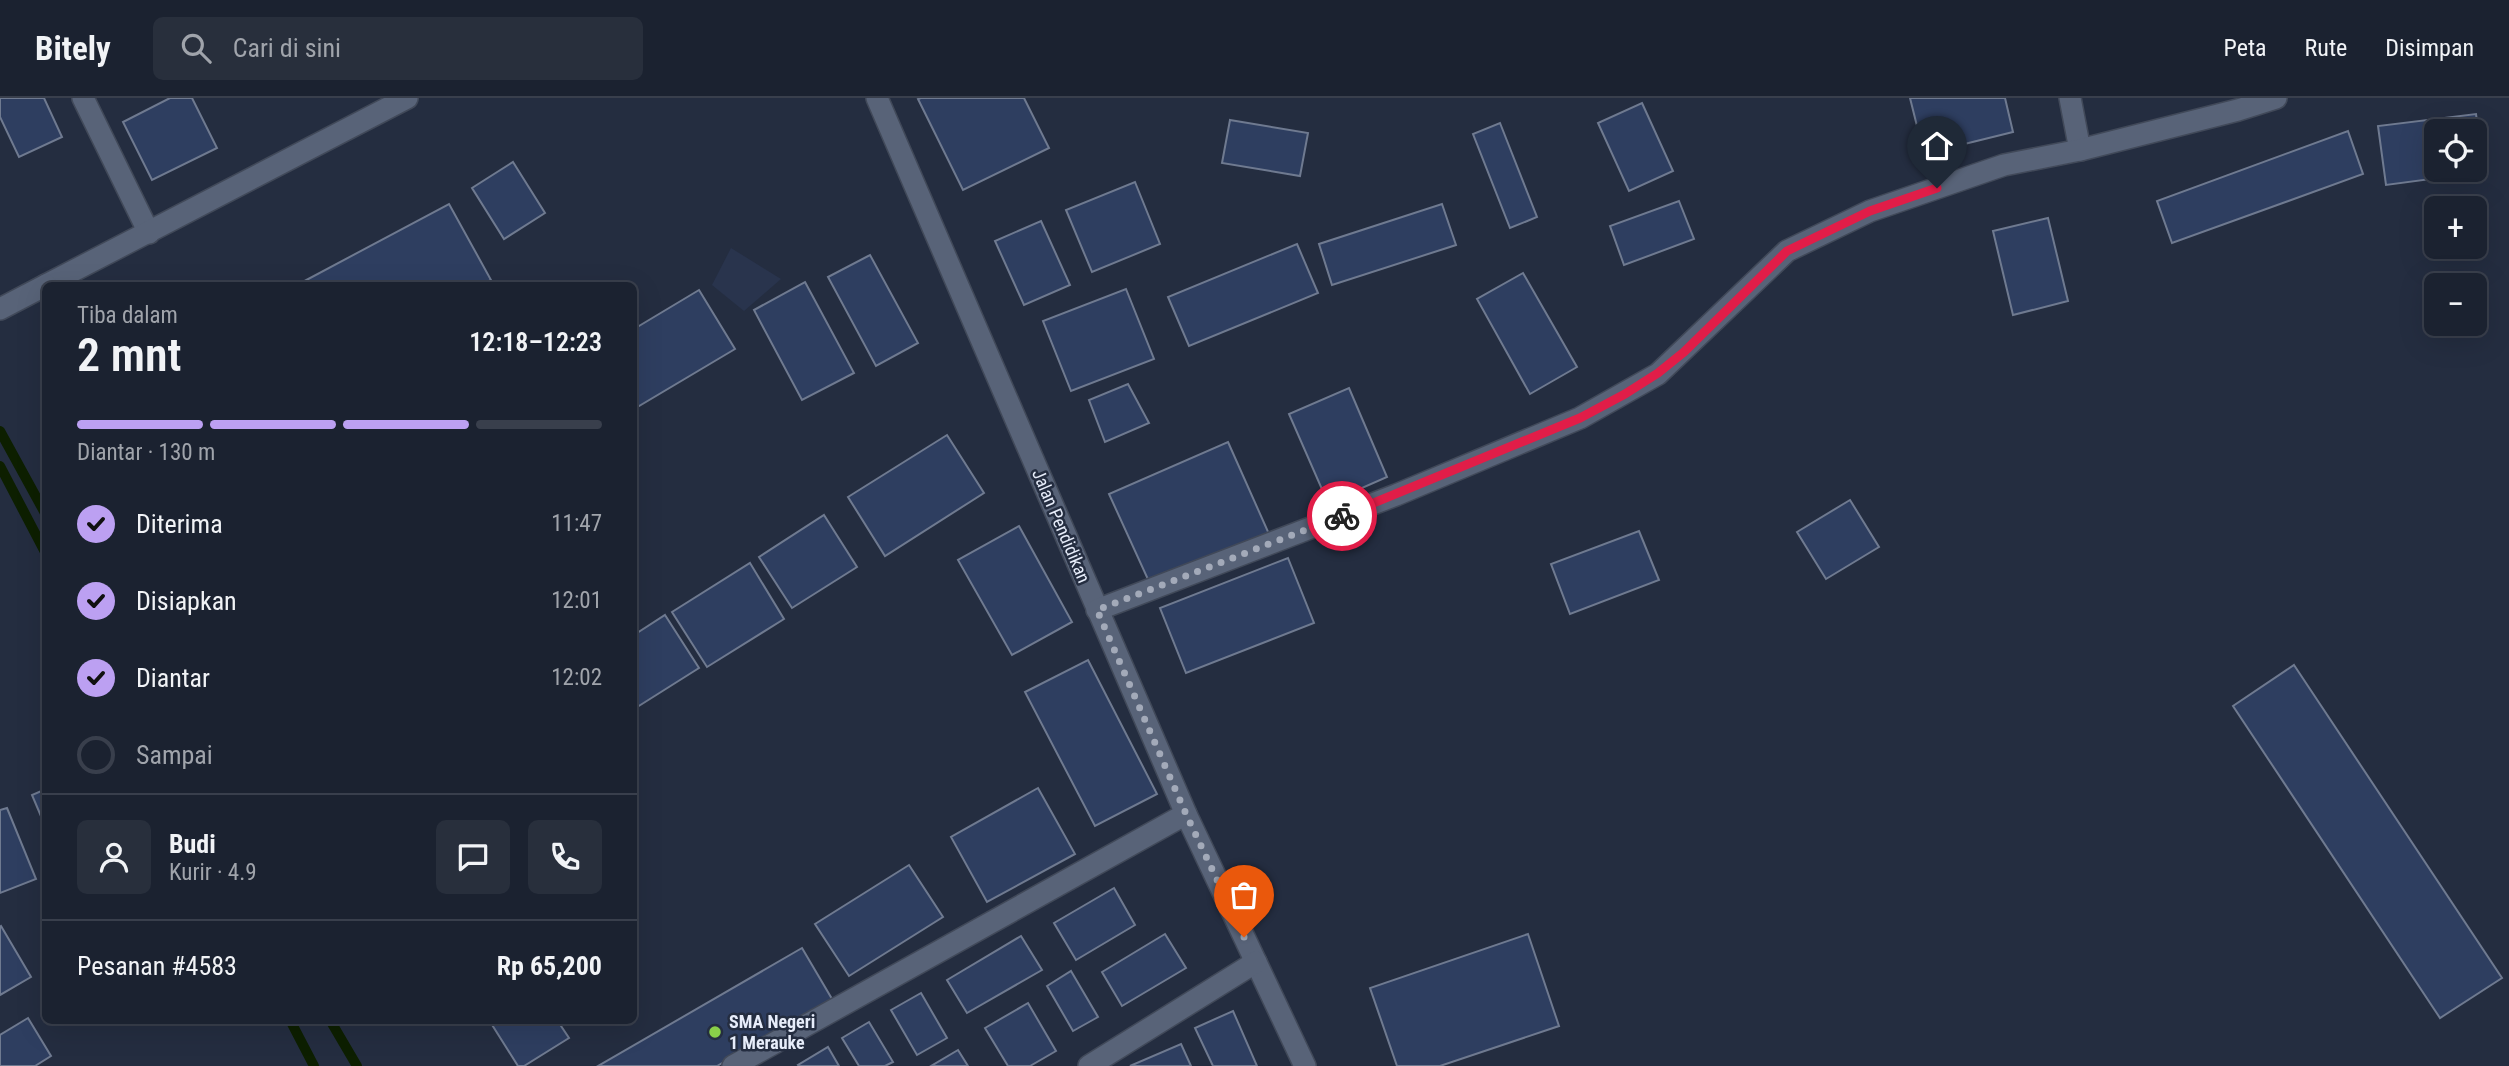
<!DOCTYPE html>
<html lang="id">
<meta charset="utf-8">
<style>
body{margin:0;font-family:"Roboto Condensed",sans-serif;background:#282f3c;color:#f1f3f6;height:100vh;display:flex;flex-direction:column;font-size:26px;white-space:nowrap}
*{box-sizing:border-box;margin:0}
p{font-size:23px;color:#a0a4ab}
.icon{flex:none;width:38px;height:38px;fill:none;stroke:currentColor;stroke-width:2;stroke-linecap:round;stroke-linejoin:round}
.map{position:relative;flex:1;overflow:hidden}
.details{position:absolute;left:42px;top:184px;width:595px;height:742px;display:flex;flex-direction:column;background:#1b2230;border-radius:10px;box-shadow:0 7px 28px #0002,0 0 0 2px #393f4c}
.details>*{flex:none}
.tools{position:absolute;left:2424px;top:21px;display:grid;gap:14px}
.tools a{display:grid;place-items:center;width:63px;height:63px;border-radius:10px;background:#1b2230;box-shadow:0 7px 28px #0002,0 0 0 2px #393f4c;font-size:35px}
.pin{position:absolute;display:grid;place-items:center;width:60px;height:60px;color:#fff;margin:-72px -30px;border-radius:50% 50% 50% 0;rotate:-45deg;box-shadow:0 0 7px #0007}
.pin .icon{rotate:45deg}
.courier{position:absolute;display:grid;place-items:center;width:70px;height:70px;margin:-35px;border:5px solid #e11d48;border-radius:50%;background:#fff;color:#222;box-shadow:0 2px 9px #0007}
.overview em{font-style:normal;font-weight:600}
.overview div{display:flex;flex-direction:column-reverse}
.overview{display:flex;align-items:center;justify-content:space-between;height:119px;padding:0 35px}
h1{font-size:46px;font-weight:600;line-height:52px}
.bar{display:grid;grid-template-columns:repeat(4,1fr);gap:10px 7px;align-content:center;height:84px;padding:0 35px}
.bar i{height:9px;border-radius:5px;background:#393f4c}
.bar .current{background:#bca0f2}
.bar p{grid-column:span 4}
.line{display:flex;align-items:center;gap:18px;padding:0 35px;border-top:2px solid #393f4c}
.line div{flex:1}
.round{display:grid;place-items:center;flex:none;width:74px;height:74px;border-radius:10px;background:#282f3c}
ol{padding:0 35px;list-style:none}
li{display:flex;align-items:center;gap:21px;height:77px}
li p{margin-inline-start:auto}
li .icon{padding:7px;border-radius:50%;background:#bca0f2;color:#111;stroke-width:4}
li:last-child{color:#a0a4ab}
li i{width:38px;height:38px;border:4px solid #393f4c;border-radius:50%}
header{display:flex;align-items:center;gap:42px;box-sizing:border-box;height:98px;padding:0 35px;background:#1b2230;border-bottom:2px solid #393f4c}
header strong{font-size:33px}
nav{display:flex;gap:38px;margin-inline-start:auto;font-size:24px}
.search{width:490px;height:63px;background:#282f3c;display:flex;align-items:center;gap:18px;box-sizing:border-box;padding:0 24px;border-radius:10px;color:#a0a4ab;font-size:26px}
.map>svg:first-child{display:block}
.built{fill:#29344d}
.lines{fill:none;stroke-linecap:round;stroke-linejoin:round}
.stream{stroke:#0d1f00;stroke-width:10}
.building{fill:#2e3e60;stroke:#6f7a90;stroke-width:2;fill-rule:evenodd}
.minor-casing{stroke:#414959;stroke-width:24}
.minor{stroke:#586378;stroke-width:21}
.done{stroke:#a3aab9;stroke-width:7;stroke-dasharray:0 12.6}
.route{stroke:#e11d48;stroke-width:9}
.poi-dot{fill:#89cf49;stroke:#242d40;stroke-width:2.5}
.labels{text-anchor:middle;stroke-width:5;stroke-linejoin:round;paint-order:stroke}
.street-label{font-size:18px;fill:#e7edfa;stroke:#242d40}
.poi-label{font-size:18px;font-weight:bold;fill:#e7edfa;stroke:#242d40;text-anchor:start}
</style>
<header>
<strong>Bitely</strong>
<div class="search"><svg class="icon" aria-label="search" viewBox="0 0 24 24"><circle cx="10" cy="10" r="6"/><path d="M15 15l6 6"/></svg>Cari di sini</div>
<nav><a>Peta</a><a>Rute</a><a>Disimpan</a></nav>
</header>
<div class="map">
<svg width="2509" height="968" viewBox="0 0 2509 968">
<rect width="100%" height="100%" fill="#242d40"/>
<path class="built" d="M731 150 781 181 744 213 712 187Z"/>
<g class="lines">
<g class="stream">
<path d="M0 333 46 417"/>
<path d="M0 368 46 456"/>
<path d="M290 922 314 968"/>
<path d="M330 922 357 968"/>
</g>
</g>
<g class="building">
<path d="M0 0H44L62 39 19 59 0 19Z"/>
<path d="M170 0H192L217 50 152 82 123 24Z"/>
<path d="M921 0H1024L1049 50 963 92 918 1Z"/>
<path d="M1910 0H2005L2013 34 1924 56Z"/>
<path d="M1642 5 1673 73 1629 93 1598 25Z"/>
<path d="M2476 16 2484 74 2386 87 2378 28ZM2436 33H2474V72H2436Z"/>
<path d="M1230 22 1308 35 1300 78 1222 65Z"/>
<path d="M1500 25 1537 119 1510 130 1473 36Z"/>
<path d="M2348 33 2363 76 2172 145 2157 103Z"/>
<path d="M513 64 545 115 504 141 472 90Z"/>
<path d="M1135 84 1160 146 1092 174 1066 112Z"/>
<path d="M1679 103 1694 141 1624 167 1610 128Z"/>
<path d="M449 106 491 182 481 187H297Z"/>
<path d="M1442 106 1456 147 1332 187 1319 146Z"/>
<path d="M2048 120 2068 203 2013 217 1993 133Z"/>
<path d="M1041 123 1070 187 1024 207 995 143Z"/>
<path d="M1297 146 1318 195 1189 248 1168 199Z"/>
<path d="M870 157 918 245 876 268 828 179Z"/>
<path d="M1523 175 1577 269 1530 296 1477 201Z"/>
<path d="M805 184 854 275 802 302 754 212Z"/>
<path d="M1126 191 1154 261 1071 293 1043 223Z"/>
<path d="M699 192 735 251 634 311V231Z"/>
<path d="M1128 286 1149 325 1105 344 1089 302Z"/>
<path d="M1349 290 1387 379 1328 405 1289 316Z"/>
<path d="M947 337 984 395 885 458 848 399Z"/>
<path d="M1228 344 1269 436 1151 488 1109 396Z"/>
<path d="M1850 402 1879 449 1826 481 1797 434Z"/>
<path d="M824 417 857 469 792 510 759 459Z"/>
<path d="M1019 428 1072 524 1012 557 958 462Z"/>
<path d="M1639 433 1659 482 1570 516 1551 466Z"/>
<path d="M1288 460 1314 525 1186 575 1160 510Z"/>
<path d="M750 465 784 521 707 569 672 514Z"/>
<path d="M665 517 699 570 634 611V537Z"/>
<path d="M1088 562 1157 696 1095 728 1025 594Z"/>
<path d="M2294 567 2502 880 2440 920 2233 608Z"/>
<path d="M1038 690 1075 756 987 804 951 739Z"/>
<path d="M46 691V730L32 697Z"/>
<path d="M7 710 36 781 0 795V712Z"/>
<path d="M909 767 943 819 849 878 815 826Z"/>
<path d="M1114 790 1135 827 1076 862 1054 825Z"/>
<path d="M1 828 31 879 0 897V829Z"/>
<path d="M1165 836 1186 870 1122 908 1102 874Z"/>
<path d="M1528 836 1559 928 1440 968H1397L1370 890Z"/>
<path d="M1021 838 1042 872 967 915 947 882Z"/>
<path d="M802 850 832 901 717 968H598Z"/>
<path d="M1071 873 1098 919 1073 933 1047 888Z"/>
<path d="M921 895 947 940 917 957 891 912Z"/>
<path d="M1028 905 1056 953 1030 968H1008L985 930Z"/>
<path d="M1233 913 1257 968H1213L1195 930Z"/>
<path d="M28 920 51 958 35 968H0V937Z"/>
<path d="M489 922H557L569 940 524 968H518Z"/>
<path d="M869 924 893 964 885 968H859L842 940Z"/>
<path d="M1181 946 1191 968H1130Z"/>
<path d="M828 949 839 968H799L798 967Z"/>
<path d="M958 952 968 968H931Z"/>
</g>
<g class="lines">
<g class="minor-casing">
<g id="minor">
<path d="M83 0 149 135"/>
<path d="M877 0 1186 716 1305 968"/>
<path d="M2070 0 2080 52"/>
<path d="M46 187 407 0"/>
<path d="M0 211 46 187"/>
<path d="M1097 512 1396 397 1580 320 1658 276 1787 153 1870 113 2004 67 2080 52 2238 12 2276 0"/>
<path d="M733 968 1186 716"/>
<path d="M1089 968 1256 864"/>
</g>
</g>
<use href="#minor" class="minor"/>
</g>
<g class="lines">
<path class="done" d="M1244 839 1186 716 1097 512 1342 418"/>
<path class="route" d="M1342 418 1580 320 1625 296 1658 275 1684 254 1787 153 1870 113 1937 90"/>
</g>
<circle class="poi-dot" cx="715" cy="934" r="7"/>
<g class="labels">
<g class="street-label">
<text transform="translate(1061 428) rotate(67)" y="6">Jalan Pendidikan</text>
</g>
<g class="poi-label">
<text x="729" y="930">SMA Negeri<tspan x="729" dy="21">1 Merauke</tspan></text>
</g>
</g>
</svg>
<div class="tools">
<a><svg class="icon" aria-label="locate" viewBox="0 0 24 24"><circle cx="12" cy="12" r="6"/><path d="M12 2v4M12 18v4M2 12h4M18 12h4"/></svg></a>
<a>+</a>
<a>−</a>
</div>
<div class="pin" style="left:1244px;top:839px;background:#ea580c"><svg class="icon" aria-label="bag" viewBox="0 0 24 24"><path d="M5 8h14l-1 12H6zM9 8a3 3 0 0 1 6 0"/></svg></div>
<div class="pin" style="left:1937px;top:90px;background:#1f2937"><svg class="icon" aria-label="home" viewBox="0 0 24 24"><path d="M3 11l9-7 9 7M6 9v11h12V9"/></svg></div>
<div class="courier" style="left:1342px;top:418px"><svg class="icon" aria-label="bike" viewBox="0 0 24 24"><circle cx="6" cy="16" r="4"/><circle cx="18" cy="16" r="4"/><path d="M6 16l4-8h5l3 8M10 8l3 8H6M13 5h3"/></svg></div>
<section class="details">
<div class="overview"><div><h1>2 mnt</h1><p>Tiba dalam</p></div><em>12:18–12:23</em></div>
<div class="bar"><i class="current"></i><i class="current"></i><i class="current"></i><i></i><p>Diantar · 130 m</p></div>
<ol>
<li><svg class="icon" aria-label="check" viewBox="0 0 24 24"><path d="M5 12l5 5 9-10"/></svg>Diterima<p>11:47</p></li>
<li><svg class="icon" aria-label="check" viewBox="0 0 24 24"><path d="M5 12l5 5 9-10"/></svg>Disiapkan<p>12:01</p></li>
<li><svg class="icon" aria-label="check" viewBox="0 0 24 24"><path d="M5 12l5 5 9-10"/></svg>Diantar<p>12:02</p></li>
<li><i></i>Sampai</li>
</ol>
<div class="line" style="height:126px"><a class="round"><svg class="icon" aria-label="person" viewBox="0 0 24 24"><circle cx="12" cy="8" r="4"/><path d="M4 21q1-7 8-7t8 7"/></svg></a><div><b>Budi</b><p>Kurir · 4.9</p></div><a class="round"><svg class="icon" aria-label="chat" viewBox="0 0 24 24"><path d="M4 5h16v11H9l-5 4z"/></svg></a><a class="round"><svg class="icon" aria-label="phone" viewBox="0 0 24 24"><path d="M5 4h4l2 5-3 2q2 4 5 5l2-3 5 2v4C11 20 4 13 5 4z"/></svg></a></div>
<div class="line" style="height:91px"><div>Pesanan #4583</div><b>Rp 65,200</b></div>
</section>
</div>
